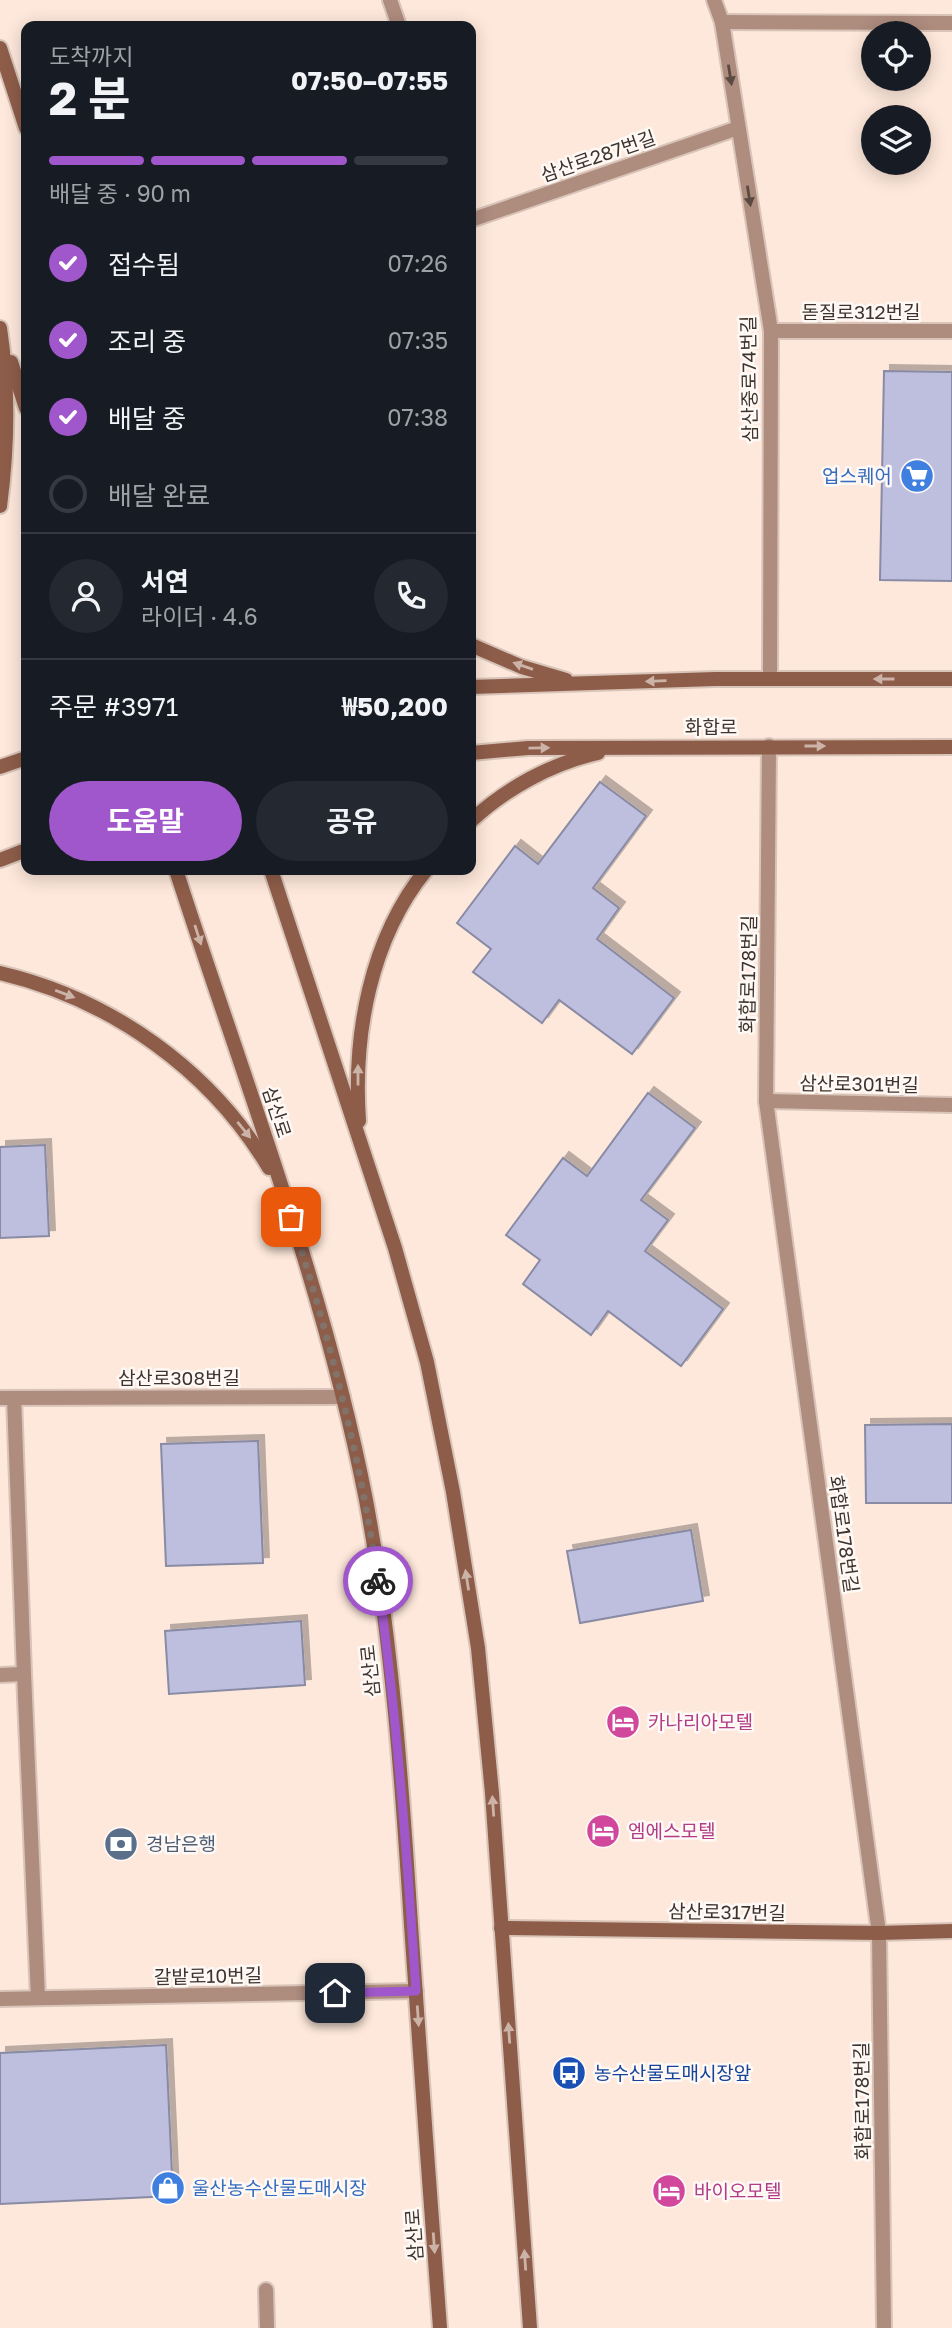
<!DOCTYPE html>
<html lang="ko">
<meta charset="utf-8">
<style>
body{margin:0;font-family:"Golos Text","Noto Sans KR",sans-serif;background:#242831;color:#f1f3f6;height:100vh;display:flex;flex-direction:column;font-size:26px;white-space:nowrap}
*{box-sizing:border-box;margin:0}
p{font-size:23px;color:#9ea1a6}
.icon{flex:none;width:38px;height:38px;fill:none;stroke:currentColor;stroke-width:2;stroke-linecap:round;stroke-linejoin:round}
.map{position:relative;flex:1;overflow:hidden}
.details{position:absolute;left:21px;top:21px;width:455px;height:854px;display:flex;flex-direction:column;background:#171b24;border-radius:14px;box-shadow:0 4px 18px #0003}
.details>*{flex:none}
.controls{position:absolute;left:861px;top:21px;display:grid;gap:14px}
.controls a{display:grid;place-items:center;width:70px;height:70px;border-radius:50%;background:#171b24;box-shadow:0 4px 18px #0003;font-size:35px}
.pin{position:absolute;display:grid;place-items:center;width:60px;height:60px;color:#fff;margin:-30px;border-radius:14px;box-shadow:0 4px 10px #0006}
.courier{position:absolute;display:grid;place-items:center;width:70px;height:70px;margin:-35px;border:5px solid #a057cb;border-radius:50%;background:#fff;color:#222;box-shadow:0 2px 9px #0007}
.headline em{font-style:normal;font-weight:700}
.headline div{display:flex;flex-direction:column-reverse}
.headline{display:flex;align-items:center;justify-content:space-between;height:119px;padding:0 28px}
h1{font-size:46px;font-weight:700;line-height:52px}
.bar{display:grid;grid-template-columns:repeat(4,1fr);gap:10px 7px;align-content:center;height:84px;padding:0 28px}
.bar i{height:9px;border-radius:5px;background:#363941}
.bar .current{background:#a057cb}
.bar p{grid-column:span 4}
.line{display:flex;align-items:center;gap:18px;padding:0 28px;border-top:2px solid #363941}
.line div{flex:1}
.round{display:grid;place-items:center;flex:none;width:74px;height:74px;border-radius:37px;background:#242831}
ol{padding:0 28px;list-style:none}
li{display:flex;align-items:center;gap:21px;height:77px}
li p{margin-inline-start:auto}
li .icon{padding:7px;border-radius:50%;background:#a057cb;color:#fff;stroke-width:4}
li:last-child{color:#9ea1a6}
li i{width:38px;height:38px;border:4px solid #363941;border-radius:50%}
.primary-button{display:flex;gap:14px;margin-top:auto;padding:14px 28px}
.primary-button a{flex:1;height:80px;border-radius:42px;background:#a057cb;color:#fff;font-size:28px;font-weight:700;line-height:80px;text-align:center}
.primary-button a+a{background:#242831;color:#f1f3f6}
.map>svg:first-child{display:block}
.building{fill:#bebfdf;stroke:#898aa3;stroke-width:2;filter:url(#shadow)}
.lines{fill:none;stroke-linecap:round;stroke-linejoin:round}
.lane-casing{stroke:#d8c4b8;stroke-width:18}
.street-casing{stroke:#d8c4b8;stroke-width:18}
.secondary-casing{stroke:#d8c4b8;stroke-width:18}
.lane{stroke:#ae8c7e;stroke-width:14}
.street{stroke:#ae8c7e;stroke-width:14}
.secondary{stroke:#8e5d49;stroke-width:14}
.oneway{fill:#5a4a41}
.oneway2{fill:#ccb3a8}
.done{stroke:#81736a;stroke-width:7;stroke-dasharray:0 12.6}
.route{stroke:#a057cb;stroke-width:9}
.labels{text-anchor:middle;stroke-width:5;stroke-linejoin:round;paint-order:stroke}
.street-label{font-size:19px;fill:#3e342d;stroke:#fff9f6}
.shop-label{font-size:19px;fill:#366cbe;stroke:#fff9f6;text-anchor:end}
.hotel-label{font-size:19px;fill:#b23c85;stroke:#fff9f6;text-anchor:start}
.service-label{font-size:19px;fill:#4e5e75;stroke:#fff9f6;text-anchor:start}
.transit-label{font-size:19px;fill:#164399;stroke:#fff9f6;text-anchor:start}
</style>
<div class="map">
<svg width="952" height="2328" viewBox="0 0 952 2328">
<defs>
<filter id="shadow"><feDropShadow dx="6" dy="-6" stdDeviation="0" flood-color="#0004"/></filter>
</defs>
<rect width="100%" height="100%" fill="#fee8db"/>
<g class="building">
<path d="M884 371 952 372V581L880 580Z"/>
<path d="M600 782 646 816 593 888 619 908 597 939 674 998 632 1054 559 1000 542 1023 473 972 491 949 457 923 515 846 538 864Z"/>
<path d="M648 1093 695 1128 641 1200 668 1220 645 1251 723 1309 681 1366 608 1311 591 1335 523 1284 540 1260 506 1235 563 1158 587 1176Z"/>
<path d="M45 1145 49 1236 0 1238V1147Z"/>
<path d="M952 1424V1503H866L865 1425Z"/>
<path d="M258 1441 263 1563 166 1566 161 1444Z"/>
<path d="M691 1530 703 1601 580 1623 567 1551Z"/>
<path d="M301 1621 305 1685 169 1694 165 1631Z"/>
<path d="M166 2045 173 2196 0 2204V2053Z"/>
</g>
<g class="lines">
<g class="lane-casing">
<g id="lane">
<path d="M0 1398 343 1397"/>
<path d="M14 1398 24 1674 38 1998"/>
<path d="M266 2290 267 2328"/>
</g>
</g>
<g class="street-casing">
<g id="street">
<path d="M390 0 399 26"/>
<path d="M714 0 722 22 771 331 770 679"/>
<path d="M722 22 952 23"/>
<path d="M471 220 738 128"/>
<path d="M771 331H952"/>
<path d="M769 746 766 1101 879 1933 884 2328"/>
<path d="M766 1101 952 1105"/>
<path d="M0 1675 24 1674"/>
<path d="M0 1999 416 1991"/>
</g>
</g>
<g class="secondary-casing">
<g id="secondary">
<path d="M0 48 26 128"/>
<path d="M11 362 26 408"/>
<path d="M0 506C8 446 9 388 0 328"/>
<path d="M471 645 522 667 566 680"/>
<path d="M471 687 715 679H952"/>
<path d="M471 753 528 748 952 747"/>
<path d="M0 767 26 758"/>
<path d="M471 821C505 789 552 763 598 753"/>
<path d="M0 860 26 850"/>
<path d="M176 870C243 1078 324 1285 366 1500 392 1640 402 1783 411 1925 420 2059 430 2194 440 2328"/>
<path d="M271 870 395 1248 427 1362 453 1492 478 1648 492 1793 530 2328"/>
<path d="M0 973C111 999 211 1070 269 1168"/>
<path d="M359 1121C353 1035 370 939 426 870"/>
<path d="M501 1928 879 1933 952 1931"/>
</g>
</g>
<use href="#lane" class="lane"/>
<use href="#street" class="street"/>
<use href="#secondary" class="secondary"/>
</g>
<defs><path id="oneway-solid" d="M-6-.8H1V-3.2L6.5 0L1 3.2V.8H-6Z" transform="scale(1.75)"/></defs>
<g class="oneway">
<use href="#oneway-solid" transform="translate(730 75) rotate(81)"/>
<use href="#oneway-solid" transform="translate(749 196) rotate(81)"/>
</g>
<g class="oneway2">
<use href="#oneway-solid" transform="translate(523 666) rotate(-161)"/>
<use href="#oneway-solid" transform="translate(884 679) rotate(-180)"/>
<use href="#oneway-solid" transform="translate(656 681) rotate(178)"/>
<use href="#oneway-solid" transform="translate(815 746)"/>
<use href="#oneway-solid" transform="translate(539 748) rotate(-1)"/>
<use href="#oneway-solid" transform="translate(198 935) rotate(72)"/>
<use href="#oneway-solid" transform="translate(65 994) rotate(21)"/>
<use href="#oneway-solid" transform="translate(358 1075) rotate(-90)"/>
<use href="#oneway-solid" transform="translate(244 1130) rotate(51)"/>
<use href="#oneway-solid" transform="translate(467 1580) rotate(-99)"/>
<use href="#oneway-solid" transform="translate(493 1806) rotate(-94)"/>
<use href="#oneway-solid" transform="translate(418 2016) rotate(86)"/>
<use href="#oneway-solid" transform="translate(509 2033) rotate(-94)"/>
<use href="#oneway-solid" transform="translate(434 2243) rotate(86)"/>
<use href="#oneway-solid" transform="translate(525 2260) rotate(-94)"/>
</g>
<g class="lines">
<path class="done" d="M291 1217C329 1336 360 1456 378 1581"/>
<path class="route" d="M335 1993 416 1991C407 1854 397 1717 378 1581"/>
</g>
<defs>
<g id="supermarket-disc" transform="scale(1.75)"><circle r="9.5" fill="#3f7fe0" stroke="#fff9f6"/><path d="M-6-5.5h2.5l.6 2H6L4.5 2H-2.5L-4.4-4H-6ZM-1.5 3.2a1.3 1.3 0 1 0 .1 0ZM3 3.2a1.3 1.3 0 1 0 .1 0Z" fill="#fff"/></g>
<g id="hotel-disc" transform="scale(1.75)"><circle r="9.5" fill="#d1479c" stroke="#fff9f6"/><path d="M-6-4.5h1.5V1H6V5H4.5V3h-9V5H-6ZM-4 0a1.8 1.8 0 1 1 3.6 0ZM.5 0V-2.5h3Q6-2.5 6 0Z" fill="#fff"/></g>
<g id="bank-disc" transform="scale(1.75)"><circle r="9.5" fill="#5c6f8a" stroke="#fff9f6"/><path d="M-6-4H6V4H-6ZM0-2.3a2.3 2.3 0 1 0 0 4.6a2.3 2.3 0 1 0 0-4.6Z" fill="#fff"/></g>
<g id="bus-disc" transform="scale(1.75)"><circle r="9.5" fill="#1a4fb4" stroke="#fff9f6"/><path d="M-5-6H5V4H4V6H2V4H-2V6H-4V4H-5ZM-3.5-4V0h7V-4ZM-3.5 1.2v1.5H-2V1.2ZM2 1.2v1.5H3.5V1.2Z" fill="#fff"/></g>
<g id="shop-disc" transform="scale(1.75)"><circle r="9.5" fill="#3f7fe0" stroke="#fff9f6"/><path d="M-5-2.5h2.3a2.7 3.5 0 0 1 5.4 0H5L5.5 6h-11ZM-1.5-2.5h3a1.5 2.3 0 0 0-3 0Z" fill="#fff"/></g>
</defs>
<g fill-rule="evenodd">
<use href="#supermarket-disc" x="917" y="476"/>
<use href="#hotel-disc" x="623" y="1722"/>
<use href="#hotel-disc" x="603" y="1831"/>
<use href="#bank-disc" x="121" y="1844"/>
<use href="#bus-disc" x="569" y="2073"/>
<use href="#shop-disc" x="168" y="2188"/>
<use href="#hotel-disc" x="669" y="2191"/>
</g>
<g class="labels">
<g class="street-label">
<text transform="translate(598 156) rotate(-19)" y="7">삼산로287번길</text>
<text x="861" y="319">돋질로312번길</text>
<text transform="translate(749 379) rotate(-91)" y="7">삼산중로74번길</text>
<text x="711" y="734">화합로</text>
<text transform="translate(748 974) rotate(-89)" y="7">화합로178번길</text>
<text transform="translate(859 1084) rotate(1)" y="7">삼산로301번길</text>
<text transform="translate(277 1112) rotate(72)" y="7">삼산로</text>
<text x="179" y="1385">삼산로308번길</text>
<text transform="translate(844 1534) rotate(82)" y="7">화합로178번길</text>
<text transform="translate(370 1671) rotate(-96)" y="7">삼산로</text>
<text transform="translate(727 1912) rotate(1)" y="7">삼산로317번길</text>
<text transform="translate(208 1976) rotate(-1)" y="7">갈밭로10번길</text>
<text transform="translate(862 2101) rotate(-91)" y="7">화합로178번길</text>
<text transform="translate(414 2235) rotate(-94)" y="7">삼산로</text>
</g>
<g class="shop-label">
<text x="892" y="483">업스퀘어</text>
<text x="192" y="2195" text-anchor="start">울산농수산물도매시장</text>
</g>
<g class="hotel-label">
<text x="648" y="1729">카나리아모텔</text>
<text x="628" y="1838">엠에스모텔</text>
<text x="694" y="2198">바이오모텔</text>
</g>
<g class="service-label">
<text x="146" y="1851">경남은행</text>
</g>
<g class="transit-label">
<text x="594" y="2080">농수산물도매시장앞</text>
</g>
</g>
</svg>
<div class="controls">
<a><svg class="icon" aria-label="locate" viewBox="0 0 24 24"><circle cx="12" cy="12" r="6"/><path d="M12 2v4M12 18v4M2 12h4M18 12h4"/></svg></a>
<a><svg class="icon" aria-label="layers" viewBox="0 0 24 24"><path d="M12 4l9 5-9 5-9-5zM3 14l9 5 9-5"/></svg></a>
</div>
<div class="pin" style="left:291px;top:1217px;background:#ea580c"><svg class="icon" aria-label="bag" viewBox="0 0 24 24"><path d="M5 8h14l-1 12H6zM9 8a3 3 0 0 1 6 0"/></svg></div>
<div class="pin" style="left:335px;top:1993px;background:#1f2937"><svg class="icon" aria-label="home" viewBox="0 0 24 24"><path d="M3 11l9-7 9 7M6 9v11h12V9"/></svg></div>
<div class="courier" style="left:378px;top:1581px"><svg class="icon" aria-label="bike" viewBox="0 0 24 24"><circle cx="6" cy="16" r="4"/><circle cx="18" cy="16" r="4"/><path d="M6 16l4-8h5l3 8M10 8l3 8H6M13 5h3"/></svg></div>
<section class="details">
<div class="headline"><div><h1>2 분</h1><p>도착까지</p></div><em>07:50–07:55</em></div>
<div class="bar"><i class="current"></i><i class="current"></i><i class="current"></i><i></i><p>배달 중 · 90 m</p></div>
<ol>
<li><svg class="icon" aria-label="check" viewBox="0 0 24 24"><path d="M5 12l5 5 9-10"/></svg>접수됨<p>07:26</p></li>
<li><svg class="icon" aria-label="check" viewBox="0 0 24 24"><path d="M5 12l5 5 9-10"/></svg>조리 중<p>07:35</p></li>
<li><svg class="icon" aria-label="check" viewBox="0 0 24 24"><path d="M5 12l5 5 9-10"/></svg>배달 중<p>07:38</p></li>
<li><i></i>배달 완료</li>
</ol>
<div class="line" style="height:126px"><a class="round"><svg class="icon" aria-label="person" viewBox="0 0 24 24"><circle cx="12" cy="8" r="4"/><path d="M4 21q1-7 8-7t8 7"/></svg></a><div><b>서연</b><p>라이더 · 4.6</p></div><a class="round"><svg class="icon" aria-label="phone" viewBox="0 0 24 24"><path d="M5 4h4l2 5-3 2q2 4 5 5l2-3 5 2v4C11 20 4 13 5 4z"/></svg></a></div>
<div class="line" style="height:91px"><div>주문 #3971</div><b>₩50,200</b></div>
<div class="primary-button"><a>도움말</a><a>공유</a></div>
</section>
</div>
